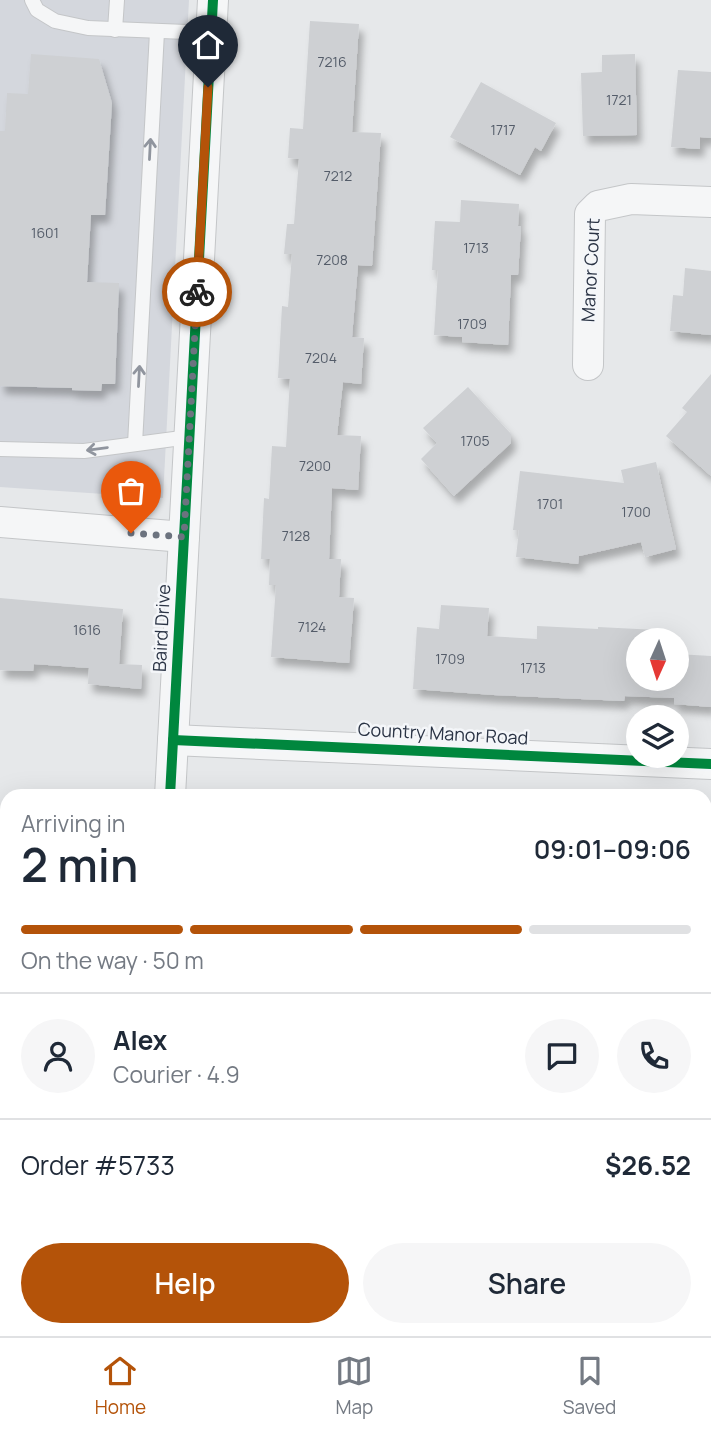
<!DOCTYPE html>
<meta charset="utf-8">
<style>
body{margin:0;font-family:Manrope,sans-serif;background:#f6f6f7;color:#1f2937;height:100vh;display:flex;flex-direction:column;font-size:26px;white-space:nowrap}
*{box-sizing:border-box;margin:0}
p{font-size:23px;color:#747a83}
.icon{flex:none;width:38px;height:38px;fill:none;stroke:currentColor;stroke-width:2;stroke-linecap:round;stroke-linejoin:round}
.map{position:relative;flex:1;overflow:hidden}
.sheet{position:absolute;left:0px;top:789px;width:712px;height:548px;display:flex;flex-direction:column;background:#fff;border-radius:21px 21px 0 0;box-shadow:0 7px 28px #0002}
.sheet>*{flex:none}
.needle{width:46px;rotate:183deg}
.tools{position:absolute;left:626px;top:628px;display:grid;gap:14px}
.tools a{display:grid;place-items:center;width:63px;height:63px;border-radius:50%;background:#fff;box-shadow:0 7px 28px #0002;font-size:35px}
.pin{position:absolute;display:grid;place-items:center;width:60px;height:60px;color:#fff;margin:-72px -30px;border-radius:50% 50% 50% 0;rotate:-45deg;box-shadow:0 0 7px #0007}
.pin .icon{rotate:45deg}
.courier{position:absolute;display:grid;place-items:center;width:70px;height:70px;margin:-35px;border:5px solid #b45309;border-radius:50%;background:#fff;color:#222;box-shadow:0 2px 9px #0007}
.summary em{font-style:normal;font-weight:600}
.summary div{display:flex;flex-direction:column-reverse}
.summary{display:flex;align-items:center;justify-content:space-between;height:119px;padding:0 21px}
h1{font-size:46px;font-weight:600;line-height:52px}
.bar{display:grid;grid-template-columns:repeat(4,1fr);gap:10px 7px;align-content:center;height:84px;padding:0 21px}
.bar i{height:9px;border-radius:5px;background:#e0e1e3}
.bar .selected{background:#b45309}
.bar p{grid-column:span 4}
.line{display:flex;align-items:center;gap:18px;padding:0 21px;border-top:2px solid #e0e1e3}
.line div{flex:1}
.round{display:grid;place-items:center;flex:none;width:74px;height:74px;border-radius:37px;background:#f6f6f7}
.action{display:flex;gap:14px;margin-top:auto;padding:14px 21px}
.action a{flex:1;height:80px;border-radius:42px;background:#b45309;color:#fff;font-size:28px;font-weight:600;line-height:80px;text-align:center}
.action a+a{background:#f6f6f7;color:#1f2937}
.menu{display:flex;justify-content:space-around;align-items:center;height:98px;border-top:2px solid #e0e1e3;background:#fff;font-size:19px;color:#747a83}
.menu a{display:grid;justify-items:center;gap:4px}
.menu .selected{color:#b45309}
.map>svg:first-child{display:block}
.built{fill:#d4d7dd}
.building{fill:#ced0d3;filter:url(#shadow)}
.lines{fill:none;stroke-linecap:round;stroke-linejoin:round}
.lane-casing{stroke:#c4c6c8;stroke-width:16}
.street-casing{stroke:#c4c6c8;stroke-width:32}
.lane{stroke:#f5f6f7;stroke-width:14}
.street{stroke:#f5f6f7;stroke-width:30}
.cycleway-casing{stroke:#f4f6f9;stroke-width:15}
.cycleway{stroke:#00873e;stroke-width:10}
.oneway{stroke:#90959e}
.done{stroke:#6c737f;stroke-width:7;stroke-dasharray:0 12.6}
.route{stroke:#b45309;stroke-width:9}
.labels{text-anchor:middle;stroke-width:5;stroke-linejoin:round;paint-order:stroke}
.number-label{font-size:14px;fill:#545c69}
.street-label{font-size:18px;fill:#2b3445;stroke:#f4f6f9}
</style>
<div class="map">
<svg width="711" height="1336" viewBox="0 0 711 1336">
<defs>
<filter id="shadow"><feDropShadow dx="4.5" dy="8" stdDeviation="3.5" flood-color="#0004"/></filter>
</defs>
<rect width="100%" height="100%" fill="#e6e8ea"/>
<path class="built" d="M0 0H189L163 498 0 487Z"/>
<g class="building">
<path d="M310 21 359 24 352 132 381 133 372 266 358 265 352 337 364 338 361 384 343 382 337 435 361 436 358 490 332 488 329 559H341L339 597 354 598 349 663 271 657 276 585H269L270 559H261L264 498 269 499 272 446 286 447 290 379 278 378 282 306 288 307 292 254H284L287 224H294L299 159 288 158 290 128 303 129Z"/>
<path d="M31 54 99 59 112 103 105 215H91L87 282 119 283 115 384H102L101 391 72 390V388L0 386V131H5L7 93 28 94Z"/>
<path d="M635 54 637 135 583 136 581 73 602 72V55Z"/>
<path d="M678 70 711 72V138L700 137V149L671 147Z"/>
<path d="M481 82 556 123 541 151 535 147 520 175 450 137Z"/>
<path d="M461 200 519 204 518 226H521L518 275H511L508 345 462 342V337L434 335 438 270H432L435 221 460 222Z"/>
<path d="M685 268 711 271V335L670 331 673 295 683 296Z"/>
<path d="M711 374V476L666 436 687 412 682 408Z"/>
<path d="M468 387 511 434V443L454 496 421 459 437 443 423 428Z"/>
<path d="M656 462 676 549 645 557 641 542 579 556 578 564 516 557 519 530H513L520 471 624 483 621 470Z"/>
<path d="M0 598 123 609 119 664 142 665 141 689 88 684 89 668 34 664 33 671 0 670Z"/>
<path d="M441 605 489 608 487 636 537 639V626L598 629V627L657 630 656 640H639V679H677V654L711 656V707L674 704V698L625 696 624 701 494 695 413 689 417 627 439 629Z"/>
</g>
<g class="lines">
<g class="lane-casing">
<g id="lane">
<path d="M32 0 37 10 55 21 88 28 211 33"/>
<path d="M115 30 117 0"/>
<path d="M135 444 157 32"/>
<path d="M0 449 84 451 189 437"/>
</g>
</g>
<g class="street-casing">
<g id="street">
<path d="M588 365 590 214 598 206 631 199 711 202"/>
<path d="M0 522 184 537"/>
<path d="M173 740 711 764"/>
<path d="M170 796 213 0"/>
<path d="M0 934H7"/>
<path d="M705 1108H711"/>
<path d="M0 1318 7 1319"/>
<path d="M141 1336 142 1330"/>
<path d="M514 1336V1330"/>
</g>
</g>
<use href="#lane" class="lane"/>
<use href="#street" class="street"/>
<g class="cycleway-casing">
<g id="cycleway">
<path d="M173 740 711 764"/>
<path d="M170 796 213 0"/>
</g>
</g>
<use href="#cycleway" class="cycleway"/>
</g>
<defs><path id="oneway-shaft" d="M-6 0H5M1.5-3L5.5 0L1.5 3" fill="none" stroke-width="1.6" stroke-linecap="round" stroke-linejoin="round" transform="scale(1.75)"/></defs>
<g class="oneway">
<use href="#oneway-shaft" transform="translate(150 149) rotate(-87)"/>
<use href="#oneway-shaft" transform="translate(139 376) rotate(-87)"/>
<use href="#oneway-shaft" transform="translate(97 449) rotate(172)"/>
</g>
<g class="lines">
<path class="done" d="M131 533 184 537 197 292"/>
<path class="route" d="M197 292 208 87"/>
</g>
<g class="labels">
<g class="number-label">
<text x="332" y="67">7216</text>
<text x="619" y="105">1721</text>
<text x="503" y="135">1717</text>
<text x="338" y="181">7212</text>
<text x="45" y="238">1601</text>
<text x="476" y="253">1713</text>
<text x="332" y="265">7208</text>
<text x="472" y="329">1709</text>
<text x="321" y="363">7204</text>
<text x="475" y="446">1705</text>
<text x="315" y="471">7200</text>
<text x="550" y="509">1701</text>
<text x="636" y="517">1700</text>
<text x="296" y="541">7128</text>
<text x="312" y="632">7124</text>
<text x="87" y="635">1616</text>
<text x="450" y="664">1709</text>
<text x="533" y="673">1713</text>
</g>
<g class="street-label">
<text transform="translate(591 270) rotate(-87)" y="6">Manor Court</text>
<text transform="translate(162 628) rotate(-87)" y="6">Baird Drive</text>
<text transform="translate(443 734) rotate(3)" y="6">Country Manor Road</text>
</g>
</g>
</svg>
<div class="tools">
<a><svg class="needle" viewBox="-14 -14 28 28"><path d="M0-13l5 13h-10z" fill="#e53935"/><path d="M0 13l5-13h-10z" fill="#747a83"/></svg></a>
<a><svg class="icon" aria-label="layers" viewBox="0 0 24 24"><path d="M12 4l9 5-9 5-9-5zM3 14l9 5 9-5"/></svg></a>
</div>
<div class="pin" style="left:131px;top:533px;background:#ea580c"><svg class="icon" aria-label="bag" viewBox="0 0 24 24"><path d="M5 8h14l-1 12H6zM9 8a3 3 0 0 1 6 0"/></svg></div>
<div class="pin" style="left:208px;top:87px;background:#1f2937"><svg class="icon" aria-label="home" viewBox="0 0 24 24"><path d="M3 11l9-7 9 7M6 9v11h12V9"/></svg></div>
<div class="courier" style="left:197px;top:292px"><svg class="icon" aria-label="bike" viewBox="0 0 24 24"><circle cx="6" cy="16" r="4"/><circle cx="18" cy="16" r="4"/><path d="M6 16l4-8h5l3 8M10 8l3 8H6M13 5h3"/></svg></div>
<section class="sheet">
<div class="summary"><div><h1>2 min</h1><p>Arriving in</p></div><em>09:01–09:06</em></div>
<div class="bar"><i class="selected"></i><i class="selected"></i><i class="selected"></i><i></i><p>On the way · 50 m</p></div>
<div class="line" style="height:126px"><a class="round"><svg class="icon" aria-label="person" viewBox="0 0 24 24"><circle cx="12" cy="8" r="4"/><path d="M4 21q1-7 8-7t8 7"/></svg></a><div><b>Alex</b><p>Courier · 4.9</p></div><a class="round"><svg class="icon" aria-label="chat" viewBox="0 0 24 24"><path d="M4 5h16v11H9l-5 4z"/></svg></a><a class="round"><svg class="icon" aria-label="phone" viewBox="0 0 24 24"><path d="M5 4h4l2 5-3 2q2 4 5 5l2-3 5 2v4C11 20 4 13 5 4z"/></svg></a></div>
<div class="line" style="height:91px"><div>Order #5733</div><b>$26.52</b></div>
<div class="action"><a>Help</a><a>Share</a></div>
</section>
</div>
<nav class="menu">
<a class="selected"><svg class="icon" aria-label="home" viewBox="0 0 24 24"><path d="M3 11l9-7 9 7M6 9v11h12V9"/></svg>Home</a>
<a><svg class="icon" aria-label="map" viewBox="0 0 24 24"><path d="M3 6l6-2 6 2 6-2v14l-6 2-6-2-6 2zM9 4v14M15 6v14"/></svg>Map</a>
<a><svg class="icon" aria-label="saved" viewBox="0 0 24 24"><path d="M7 4h10v16l-5-4-5 4z"/></svg>Saved</a>
</nav>
